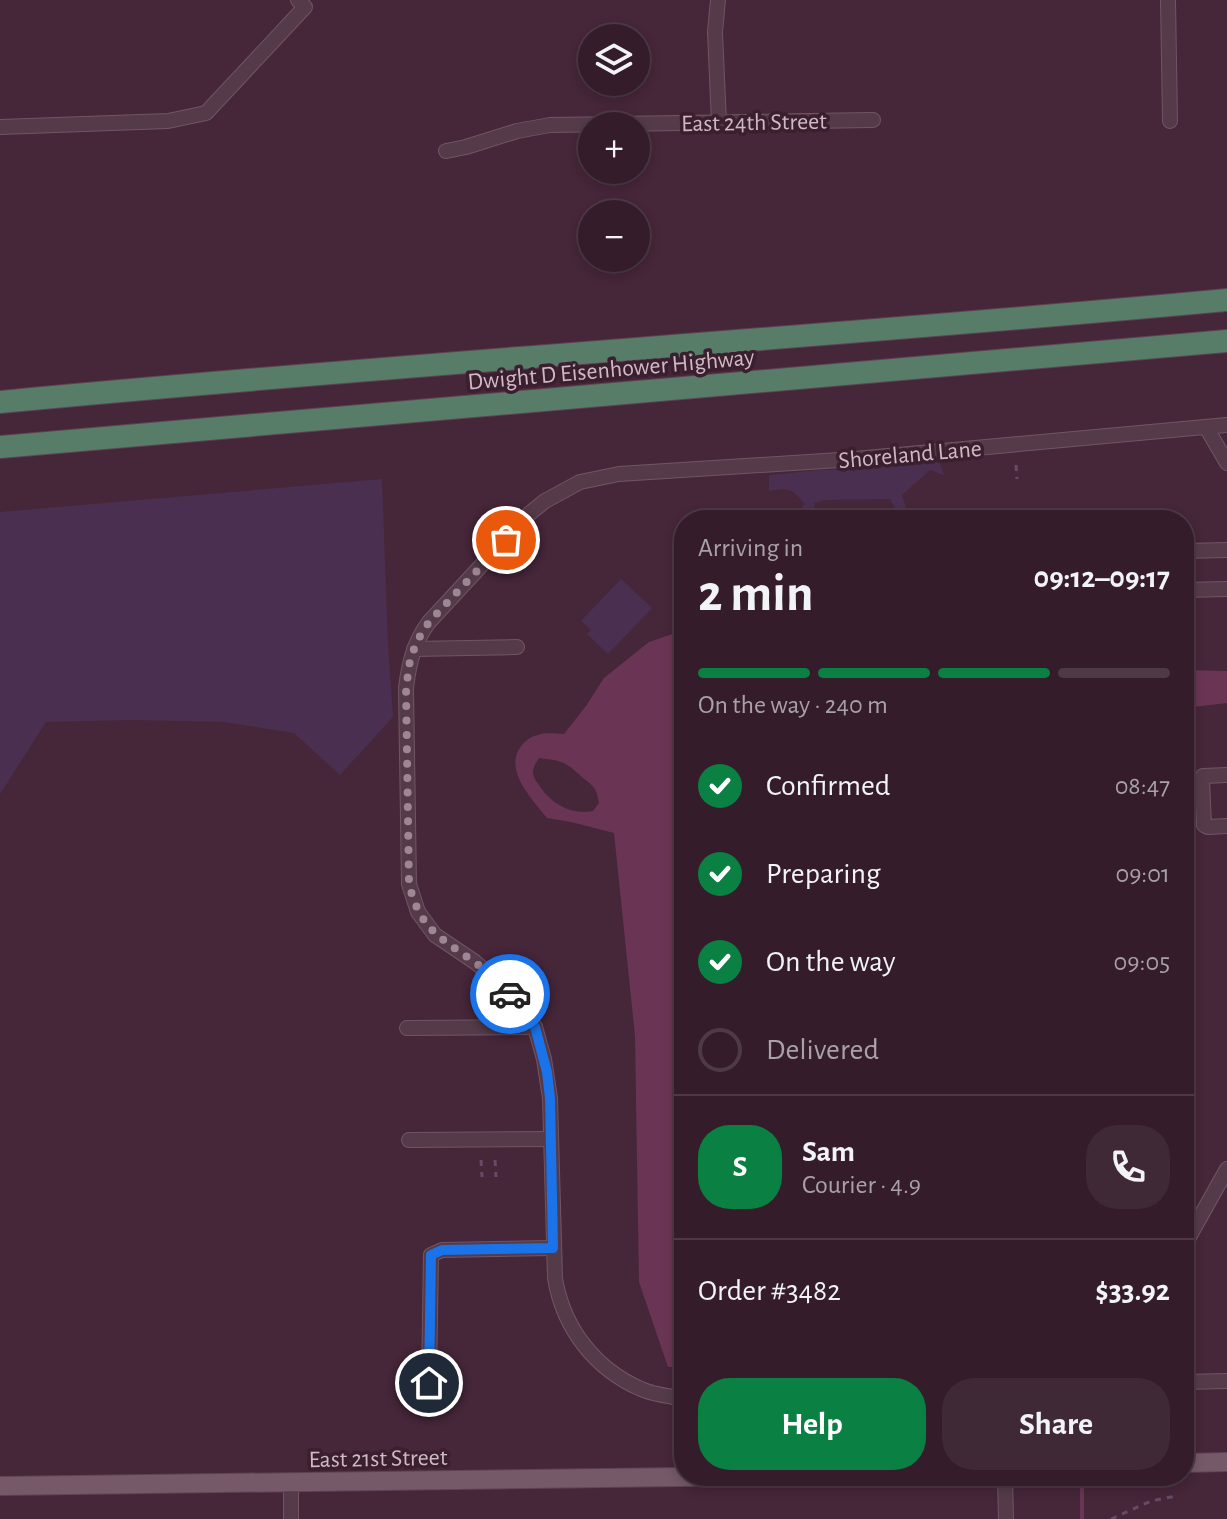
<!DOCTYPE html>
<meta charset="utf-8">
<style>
body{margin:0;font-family:"Alegreya Sans",sans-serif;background:#3f2937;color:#f1f3f6;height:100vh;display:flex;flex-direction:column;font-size:30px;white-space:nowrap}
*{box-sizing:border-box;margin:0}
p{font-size:26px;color:#a9a1a9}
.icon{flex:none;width:44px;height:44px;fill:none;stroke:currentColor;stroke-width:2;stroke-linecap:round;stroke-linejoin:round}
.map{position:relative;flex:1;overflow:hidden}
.panel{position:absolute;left:674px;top:510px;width:520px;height:976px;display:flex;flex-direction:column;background:#341c2b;border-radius:32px;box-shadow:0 4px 12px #0003,0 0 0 2px #4e3a47}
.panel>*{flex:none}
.buttons{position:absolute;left:578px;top:24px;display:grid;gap:16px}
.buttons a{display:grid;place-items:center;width:72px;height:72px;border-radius:50%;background:#341c2b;box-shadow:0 4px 12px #0003,0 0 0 2px #4e3a47;font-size:40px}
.pin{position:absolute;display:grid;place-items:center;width:68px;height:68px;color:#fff;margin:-34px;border:4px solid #fff;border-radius:50%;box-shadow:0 2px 8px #0007}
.courier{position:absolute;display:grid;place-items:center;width:80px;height:80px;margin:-40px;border:6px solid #1a73e8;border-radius:50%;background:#fff;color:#222;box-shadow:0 2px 10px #0007}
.summary em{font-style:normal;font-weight:700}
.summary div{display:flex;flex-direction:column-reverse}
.summary{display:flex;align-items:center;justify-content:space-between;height:136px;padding:0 24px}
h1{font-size:52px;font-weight:700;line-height:60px}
.bar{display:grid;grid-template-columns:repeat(4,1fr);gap:12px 8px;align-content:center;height:96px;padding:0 24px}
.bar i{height:10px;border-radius:6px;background:#4e3a47}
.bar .selected{background:#0b8043}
.bar p{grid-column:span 4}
.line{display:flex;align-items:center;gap:20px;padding:0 24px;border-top:2px solid #4e3a47}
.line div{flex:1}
.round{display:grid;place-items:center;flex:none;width:84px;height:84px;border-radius:32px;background:#3f2937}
ol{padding:0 24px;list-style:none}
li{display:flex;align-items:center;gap:24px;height:88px}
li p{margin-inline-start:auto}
li .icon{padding:8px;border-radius:50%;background:#0b8043;color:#fff;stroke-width:4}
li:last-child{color:#a9a1a9}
li i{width:44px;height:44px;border:4px solid #4e3a47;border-radius:50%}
.button{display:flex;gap:16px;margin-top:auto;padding:16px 24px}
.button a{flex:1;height:92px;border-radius:32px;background:#0b8043;color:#fff;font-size:32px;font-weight:700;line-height:92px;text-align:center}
.button a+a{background:#3f2937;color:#f1f3f6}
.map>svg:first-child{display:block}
.green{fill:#4a2f50}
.water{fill:#6a3554;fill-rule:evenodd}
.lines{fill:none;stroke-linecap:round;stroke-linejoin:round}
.stream{stroke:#6a3554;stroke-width:4}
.minor-casing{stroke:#705665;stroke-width:16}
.major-casing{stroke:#5e4453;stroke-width:20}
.highway-casing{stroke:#5d4252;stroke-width:24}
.path{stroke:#654c66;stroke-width:3;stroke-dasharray:6 6;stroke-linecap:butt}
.minor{stroke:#553b4a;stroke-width:14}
.major{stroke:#755969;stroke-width:18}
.highway{stroke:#577c67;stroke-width:22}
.done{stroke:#9e8694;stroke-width:8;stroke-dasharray:0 14.4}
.route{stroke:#1a73e8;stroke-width:10}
.labels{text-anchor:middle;stroke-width:7;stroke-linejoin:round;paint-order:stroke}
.street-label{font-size:24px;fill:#ceb9c5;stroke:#3b1f2f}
</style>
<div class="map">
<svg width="1227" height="1519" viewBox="0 0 1227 1519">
<rect width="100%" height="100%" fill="#462639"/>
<g class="green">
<path d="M924 459 940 463 944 475 930 470 902 495 907 510 898 514 890 499 824 500 815 503 812 519 797 515 805 503C789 488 791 487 769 491V475L820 470 868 469 902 465Z"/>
<path d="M382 479 388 645 393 717 340 775 294 733 224 722 134 720 46 722 0 794V512Z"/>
<path d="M621 579 652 608 608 654 587 634 591 630 581 621Z"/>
</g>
<g class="water">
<path d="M684 630V1367H668L639 1282 635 1036 614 833 571 822 547 818C532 799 502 769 522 745 526 740 532 736 538 735 546 732 556 734 564 734L586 706 604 678 649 642ZM539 758C562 761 563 760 581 776 593 787 596 785 599 803L593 811C572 815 553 805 541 788 537 782 532 777 533 770 534 766 537 761 539 758Z"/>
<path d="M1184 670 1227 671V703L1184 708Z"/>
</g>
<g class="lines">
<path class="stream" d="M1082 1485V1519"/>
<g class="minor-casing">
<g id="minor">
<path d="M718 0 715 32 719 123"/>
<path d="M1168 0 1170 121"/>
<path d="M0 127 168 121 206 113 305 7 298 0"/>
<path d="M446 151 466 147 517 131 550 125 873 120"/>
<path d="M1206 427 1227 463"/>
<path d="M1184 551 1227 550"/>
<path d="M1184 590 1227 589"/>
<path d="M414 649 517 647"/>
<path d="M1227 775 1203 776 1202 780 1204 825 1208 827 1227 826"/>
<path d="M407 1028 535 1027"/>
<path d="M409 1140 551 1139"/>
<path d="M1184 1246 1227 1169"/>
<path d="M1184 1382 1227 1381"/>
<path d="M429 1383 431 1255 442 1250 553 1248"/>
<path d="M684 1399C670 1396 654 1395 641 1389 595 1369 563 1328 555 1278L550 1098 544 1059 535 1027 501 984 475 962 435 935 418 912 409 884 406 688C409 663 414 642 429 622L529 514 545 501 580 482 619 474 855 459 1227 425"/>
<path d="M1005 1476 1006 1519"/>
<path d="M291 1483V1519"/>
</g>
</g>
<g class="major-casing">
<g id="major">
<path d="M1184 1463 1227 1462"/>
<path d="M0 1486 757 1476"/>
</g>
</g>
<g class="highway-casing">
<g id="highway">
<path d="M0 402C409 363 818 338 1227 300"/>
<path d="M0 447 1227 341"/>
</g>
</g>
<g class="path">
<path d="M1016 465 1017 479"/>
<path d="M481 1160 482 1177"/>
<path d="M495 1160 496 1177"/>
<path d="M1111 1519 1151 1501 1176 1496"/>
</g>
<use href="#minor" class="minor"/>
<use href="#major" class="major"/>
<use href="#highway" class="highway"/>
</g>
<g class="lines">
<path class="done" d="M506 540 429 622 417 641 410 660 406 688 409 884C421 932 441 937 477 964 489 973 499 984 510 994"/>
<path class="route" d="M429 1383 431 1255 442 1250 553 1248 550 1098 547 1072 535 1027 510 994"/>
</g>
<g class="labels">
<g class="street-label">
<text transform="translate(754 122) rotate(-1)" y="8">East 24th Street</text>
<text transform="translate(611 369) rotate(-5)" y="8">Dwight D Eisenhower Highway</text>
<text transform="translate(910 454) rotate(-5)" y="8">Shoreland Lane</text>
<text transform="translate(378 1458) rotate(-1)" y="8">East 21st Street</text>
</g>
</g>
</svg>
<div class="buttons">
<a><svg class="icon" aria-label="layers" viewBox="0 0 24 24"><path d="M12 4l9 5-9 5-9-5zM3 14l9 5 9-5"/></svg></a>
<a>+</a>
<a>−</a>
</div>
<div class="pin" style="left:506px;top:540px;background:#ea580c"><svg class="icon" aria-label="bag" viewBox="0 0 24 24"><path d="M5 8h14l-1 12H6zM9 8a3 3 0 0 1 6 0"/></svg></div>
<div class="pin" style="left:429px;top:1383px;background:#1f2937"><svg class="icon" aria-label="home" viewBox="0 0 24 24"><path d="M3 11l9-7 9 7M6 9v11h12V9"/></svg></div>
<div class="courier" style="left:510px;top:994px"><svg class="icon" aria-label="car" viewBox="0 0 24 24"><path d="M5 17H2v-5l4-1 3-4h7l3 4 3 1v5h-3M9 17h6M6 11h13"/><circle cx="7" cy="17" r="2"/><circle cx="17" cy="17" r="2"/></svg></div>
<section class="panel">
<div class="summary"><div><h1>2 min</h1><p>Arriving in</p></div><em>09:12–09:17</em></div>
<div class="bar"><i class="selected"></i><i class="selected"></i><i class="selected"></i><i></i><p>On the way · 240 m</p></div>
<ol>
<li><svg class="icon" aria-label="check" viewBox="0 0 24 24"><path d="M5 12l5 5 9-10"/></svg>Confirmed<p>08:47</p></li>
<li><svg class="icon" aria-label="check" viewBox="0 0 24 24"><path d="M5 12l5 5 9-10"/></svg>Preparing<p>09:01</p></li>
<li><svg class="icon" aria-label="check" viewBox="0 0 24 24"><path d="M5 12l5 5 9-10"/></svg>On the way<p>09:05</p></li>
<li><i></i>Delivered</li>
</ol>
<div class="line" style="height:144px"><b class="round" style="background:#0b8043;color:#fff">S</b><div><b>Sam</b><p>Courier · 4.9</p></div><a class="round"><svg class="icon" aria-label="phone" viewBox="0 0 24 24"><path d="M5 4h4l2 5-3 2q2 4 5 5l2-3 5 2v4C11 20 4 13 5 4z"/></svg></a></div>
<div class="line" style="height:104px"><div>Order #3482</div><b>$33.92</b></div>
<div class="button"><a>Help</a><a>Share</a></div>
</section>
</div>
